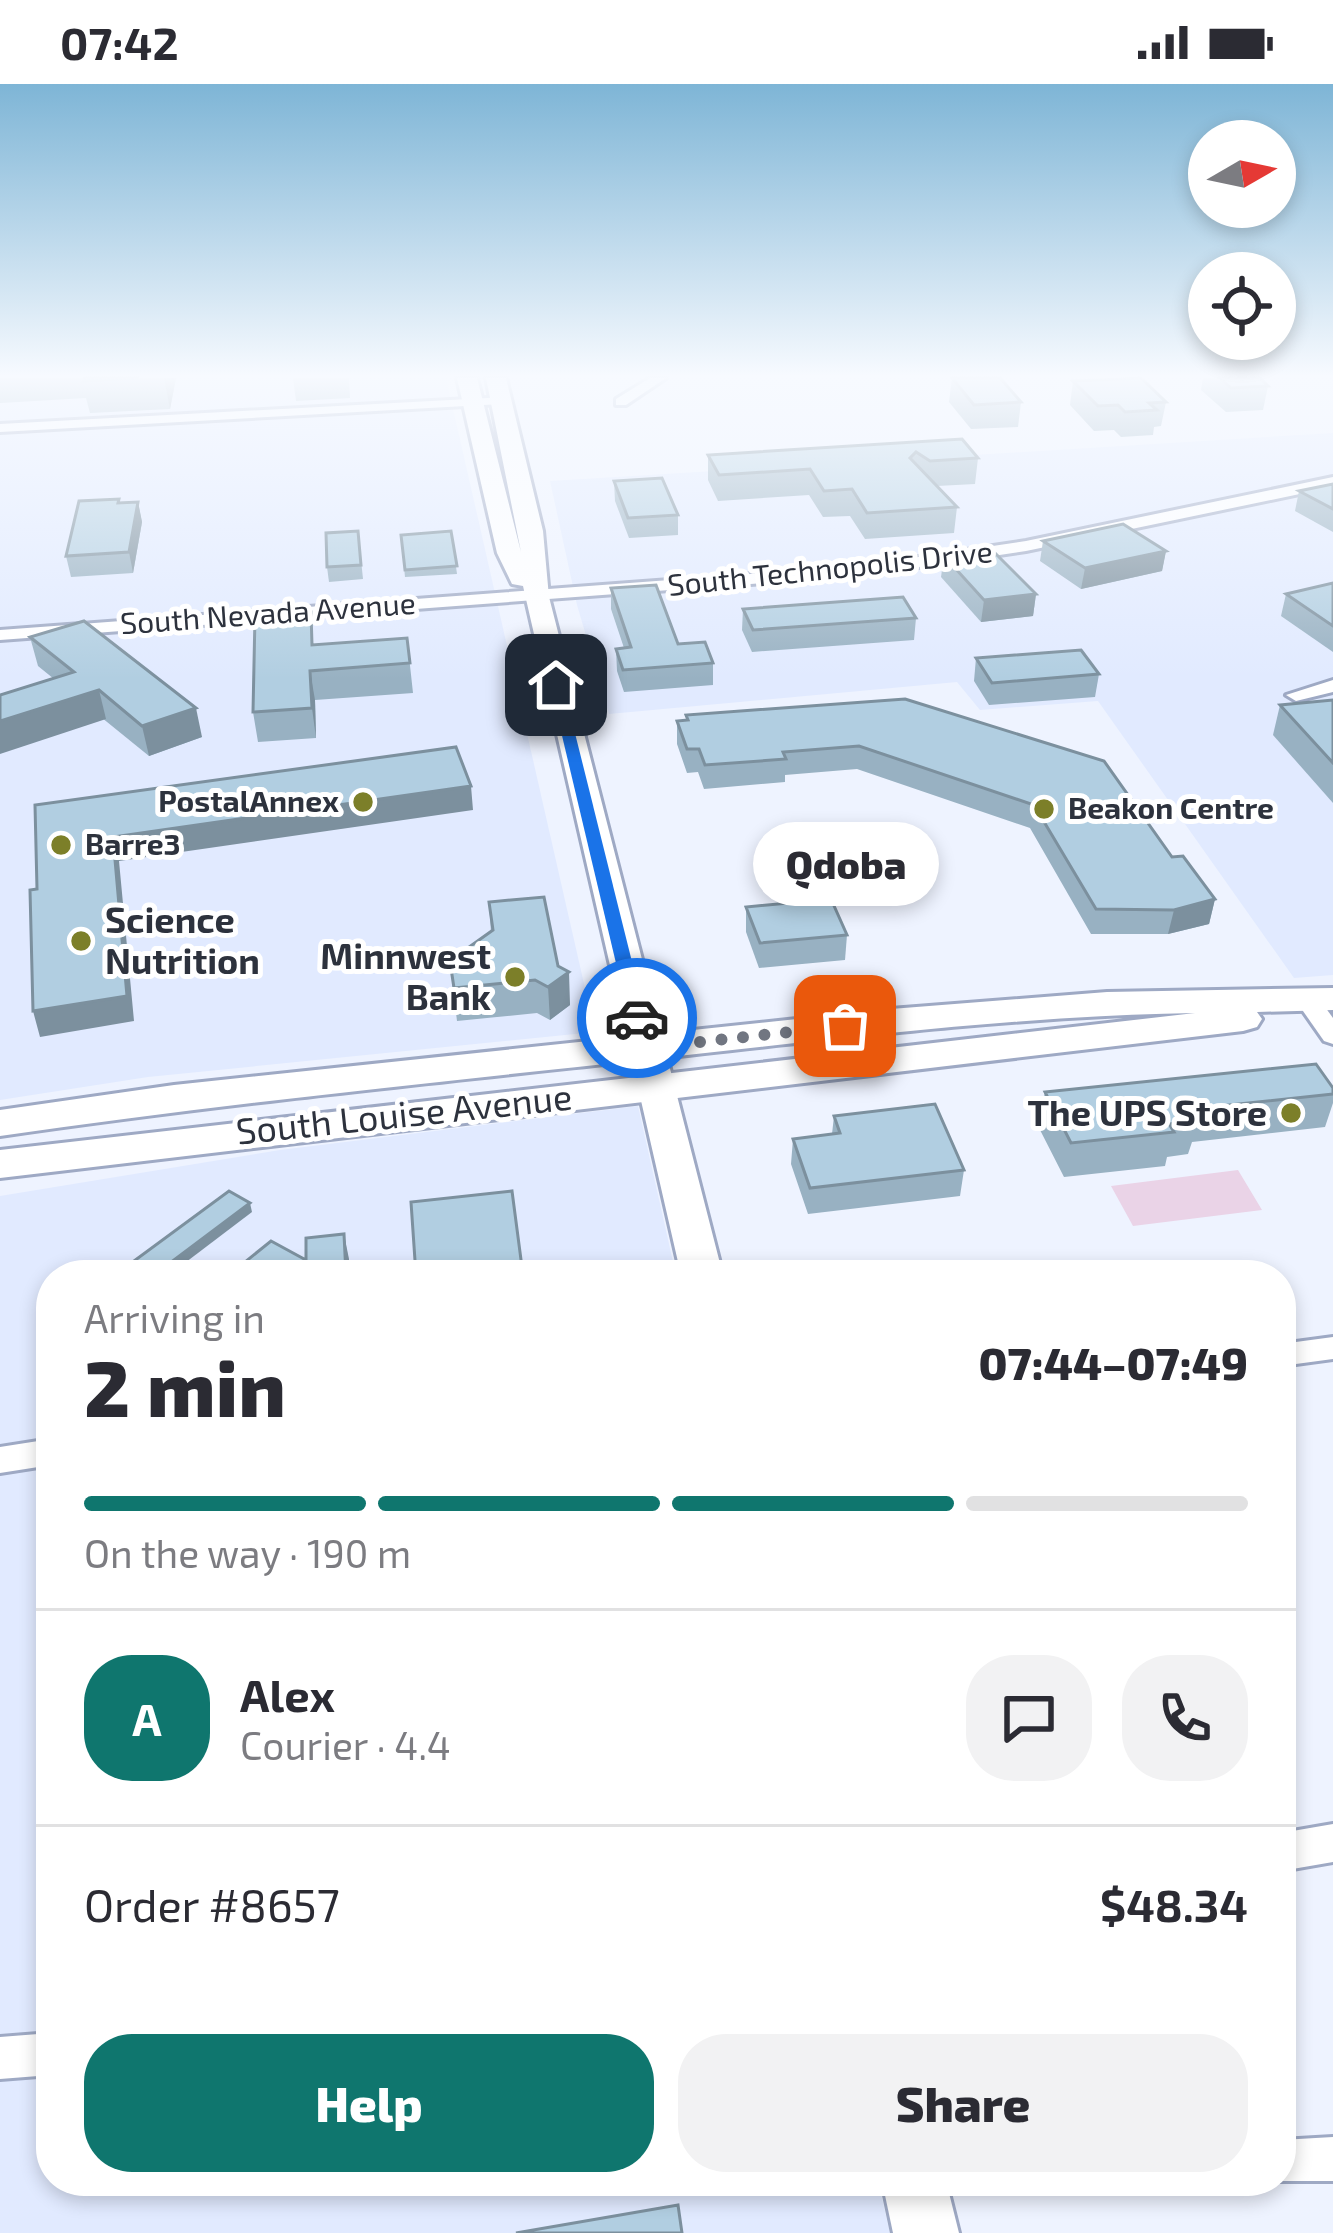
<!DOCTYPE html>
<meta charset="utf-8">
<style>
body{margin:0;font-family:"Exo 2",sans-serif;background:#f2f2f3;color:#2b2b33;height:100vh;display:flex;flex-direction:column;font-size:45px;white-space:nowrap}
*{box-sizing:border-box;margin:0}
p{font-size:39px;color:#7c7c81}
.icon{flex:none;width:66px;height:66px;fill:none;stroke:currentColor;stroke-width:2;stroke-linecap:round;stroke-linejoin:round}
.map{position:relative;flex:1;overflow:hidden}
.sheet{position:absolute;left:36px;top:1176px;width:1260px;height:936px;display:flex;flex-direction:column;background:#fff;border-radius:48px;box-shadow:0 6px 18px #0003}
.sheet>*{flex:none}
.needle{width:78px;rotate:81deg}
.tools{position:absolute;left:1188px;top:36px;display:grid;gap:24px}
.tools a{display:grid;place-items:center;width:108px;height:108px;border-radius:50%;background:#fff;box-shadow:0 6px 18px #0003;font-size:60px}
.pin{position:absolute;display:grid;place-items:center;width:102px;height:102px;color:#fff;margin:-51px;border-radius:24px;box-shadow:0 6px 18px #0006}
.courier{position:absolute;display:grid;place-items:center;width:120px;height:120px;margin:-60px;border:9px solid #1a73e8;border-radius:50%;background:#fff;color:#222;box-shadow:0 3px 15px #0007}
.bubble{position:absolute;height:84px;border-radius:42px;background:#fff;box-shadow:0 6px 18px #0003;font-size:39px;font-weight:800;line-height:84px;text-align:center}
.head em{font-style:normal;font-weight:800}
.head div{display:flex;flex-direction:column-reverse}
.head{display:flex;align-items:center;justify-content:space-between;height:204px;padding:0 48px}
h1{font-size:78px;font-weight:800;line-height:90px}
.bar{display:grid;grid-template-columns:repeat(4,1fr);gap:18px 12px;align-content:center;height:144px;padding:0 48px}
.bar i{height:15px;border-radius:9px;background:#e1e1e2}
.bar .selected{background:#0f766e}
.bar p{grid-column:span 4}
.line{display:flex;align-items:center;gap:30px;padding:0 48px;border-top:3px solid #e1e1e2}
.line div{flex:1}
.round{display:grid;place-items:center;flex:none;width:126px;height:126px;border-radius:48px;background:#f2f2f3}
.action{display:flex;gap:24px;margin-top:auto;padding:24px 48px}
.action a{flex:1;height:138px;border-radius:48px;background:#0f766e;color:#fff;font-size:48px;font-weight:800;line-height:138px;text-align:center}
.action a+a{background:#f2f2f3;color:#2b2b33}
.status{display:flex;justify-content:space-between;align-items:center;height:84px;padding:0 60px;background:#fff;direction:ltr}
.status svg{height:33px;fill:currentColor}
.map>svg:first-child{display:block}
.built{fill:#e1eaff}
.green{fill:#ead3e7}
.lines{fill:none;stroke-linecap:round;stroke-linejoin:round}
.minor-casing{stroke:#9ea9c4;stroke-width:6}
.secondary-casing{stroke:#9ea9c4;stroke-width:6}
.primary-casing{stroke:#9ea9c4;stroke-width:6}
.minor{fill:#fff;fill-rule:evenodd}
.secondary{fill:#fff;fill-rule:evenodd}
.primary{fill:#fff;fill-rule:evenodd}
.wall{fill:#98b1c2}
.shaded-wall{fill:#7c909e}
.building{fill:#b1cee1;stroke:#7c909e;stroke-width:3}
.route{fill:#1a73e8}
.done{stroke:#717681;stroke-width:12;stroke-dasharray:0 21.6}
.poi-dot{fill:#7c7f29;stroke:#fff;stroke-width:4.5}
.labels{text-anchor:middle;stroke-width:10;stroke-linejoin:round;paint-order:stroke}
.far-street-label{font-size:30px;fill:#2d323d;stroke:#fff}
.far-poi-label{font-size:30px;font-weight:bold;fill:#2d323d;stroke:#fff;text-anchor:start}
.poi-label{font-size:36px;font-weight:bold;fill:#2d323d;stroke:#fff;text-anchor:end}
.street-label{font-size:36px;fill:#2d323d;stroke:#fff}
</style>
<div class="status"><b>07:42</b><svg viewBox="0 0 49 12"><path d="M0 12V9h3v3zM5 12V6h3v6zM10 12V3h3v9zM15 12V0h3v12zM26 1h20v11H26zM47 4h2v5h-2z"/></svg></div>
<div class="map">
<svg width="1333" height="2149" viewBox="0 0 1333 2149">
<rect width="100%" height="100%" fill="#eef3ff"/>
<g class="built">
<path d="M0 294H446L595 948 148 993 0 1016Z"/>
<path d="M1333 349V891L1294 894 1098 617 980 626 957 598 609 630 577 521 550 397Z"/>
<path d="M638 1022 676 1191H51V2097H878L890 2149H0V1112L280 1066Z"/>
</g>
<path class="green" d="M1238 1086 1262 1126 1133 1142 1111 1102Z"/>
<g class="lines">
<g class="minor-casing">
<g id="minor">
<path d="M650 294H666L626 321H616V315Z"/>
<path d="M506 313 501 320 0 348V340Z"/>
<path d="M1333 393V403L1026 467 858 492 0 556V546L858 482 1026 457Z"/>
<path d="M1333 596V608L1296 617 1286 611Z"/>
<path d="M1308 910 1317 912 1333 934V960L1324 957 1296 917Z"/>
<path d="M1333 1253V1275L1281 1282V1260Z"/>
<path d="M51 1355V1381L0 1389V1363Z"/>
<path d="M1333 1740V1778L1281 1787V1749Z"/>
<path d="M51 1949V1991L0 1995V1953Z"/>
<path d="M1333 2053V2097H1273H1281V2056Z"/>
</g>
</g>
<g class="secondary-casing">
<g id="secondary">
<path d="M457 294H477L521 468 486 294H506L543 447 549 513 723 1191H681L523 502 512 500 497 469Z"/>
<path d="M882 2097H946L959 2149H893Z"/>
</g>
</g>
<g class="primary-casing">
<path id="primary" d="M1333 904V926L1257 928 1262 935 1257 943 1243 947 0 1094V1066L1195 929C1010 932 826 956 642 976 428 999 213 1021 0 1052V1026L174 1001 891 925 1107 908Z"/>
</g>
<use href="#minor" class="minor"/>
<use href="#secondary" class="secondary"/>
<use href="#primary" class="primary"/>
</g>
<g class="wall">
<path d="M0 294H176L170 325 90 329 86 314 0 319Z"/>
<path d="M293 294H349L350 314 296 317Z"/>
<path d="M952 294 1021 318 1018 343 971 345 949 318Z"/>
<path d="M1203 294H1260L1268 302 1263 326 1226 328 1201 306Z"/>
<path d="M1073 297 1166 318 1161 342 1154 343 1153 351 1121 353 1114 346 1094 347 1070 321Z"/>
<path d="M962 355 978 374 975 400 937 402 957 423 954 449 865 455 850 432 823 433 809 411 718 417 708 396V371Z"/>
<path d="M614 397 678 431V451L629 454 615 417Z"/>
<path d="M1333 400V448L1295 427 1299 407Z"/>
<path d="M138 418 142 438 133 489 71 493 66 472 120 419Z"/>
<path d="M358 447 363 495 329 498 327 483Z"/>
<path d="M451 447 457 490 405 493 401 451Z"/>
<path d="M1043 457 1166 467 1162 487 1081 505 1040 477Z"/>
<path d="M944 472 1036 510 1033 532 981 538 941 493Z"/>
<path d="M1333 499V568L1281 532 1286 510Z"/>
<path d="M611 504 678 560 713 579V601L624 608 617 587 616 565 624 564 611 525Z"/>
<path d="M743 525 916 534 914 556 752 568 742 546Z"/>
<path d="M30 553 202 653 149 672 38 582Z"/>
<path d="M407 554 413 609 315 616 316 654 258 658 253 628 315 560Z"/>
<path d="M976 574 1099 590 1095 613 989 621 974 597Z"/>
<path d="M905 615 1172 773 1215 815 1209 840 1168 850H1091L1030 744 857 685 785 691V698L704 705 698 688 687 689 677 660V637L686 636V631Z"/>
<path d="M1333 616V719L1273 651 1280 621Z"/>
<path d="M489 818 558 882 570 921 550 936 537 929 457 937 449 871H458L491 848Z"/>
<path d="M746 823 847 851 845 876 759 884 746 848Z"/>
<path d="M1333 1004V1019L1325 1043 1192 1058 1188 1070 1167 1073 1165 1082 1064 1093 1038 1042 1045 1008Z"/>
<path d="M834 1032 964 1086 960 1112 808 1130 791 1080 793 1055 832 1050Z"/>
</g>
<g class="shaded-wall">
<path d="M164 294H176L170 325Z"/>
<path d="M138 418 142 438 133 489 129 468Z"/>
<path d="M1166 467 1162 487 1081 505 1085 484Z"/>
<path d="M1036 510 1033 532 981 538 984 516Z"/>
<path d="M310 587 315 616 316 654 312 624Z"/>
<path d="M99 606 106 635 0 670V637Z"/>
<path d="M196 624 202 653 149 672 142 642Z"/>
<path d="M471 702 473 726 119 777 134 937 40 953 33 927 113 753Z"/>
<path d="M1215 815 1209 840 1168 850 1174 826Z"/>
<path d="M569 888 570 921 550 936 548 903Z"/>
<path d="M250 1119 252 1128 169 1191H154Z"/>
<path d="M344 1150 349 1175V1191H346Z"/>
</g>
<g class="building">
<path d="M84 294H139L83 297Z"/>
<path d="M952 294H1000L1021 318 974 321Z"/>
<path d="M1141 294 1166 318 1149 319 1157 326 1125 328 1118 321 1098 322 1073 297Z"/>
<path d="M1220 294H1260L1268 302 1231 304Z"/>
<path d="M962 355 978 374 930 377 916 368 910 374 957 423 867 429 852 405 824 407 810 385 719 391 708 371Z"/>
<path d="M662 394 678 431 628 434 614 397Z"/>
<path d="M1333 400V425L1299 407Z"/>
<path d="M119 415 118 419 138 418 129 468 66 472 79 417Z"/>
<path d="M1123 440 1166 467 1085 484 1043 457Z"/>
<path d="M358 447 361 481 327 483 326 449Z"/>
<path d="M451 447 457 482 405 486 401 451Z"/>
<path d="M993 467 1036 510 984 516 944 472Z"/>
<path d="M1333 499V542L1286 510Z"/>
<path d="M656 501 678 560 705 558 713 579 623 586 616 565 631 563 611 504Z"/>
<path d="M903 513 916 534 753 546 743 525Z"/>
<path d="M311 528 312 561 407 554 410 579 310 587 312 624 253 628 255 532Z"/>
<path d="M84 537 196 624 142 642 99 606 0 637V611L74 588 30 553Z"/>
<path d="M1081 566 1099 590 992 599 976 574Z"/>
<path d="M905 615 1104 677 1172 773 1183 772 1215 815 1174 826 1096 825 1034 721 859 662 783 668 786 675 705 681 699 665H687L677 637 688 636 686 631Z"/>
<path d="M1333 616V679L1280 621Z"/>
<path d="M456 663 471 702 113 753 127 912 33 927 30 806 37 805 35 721Z"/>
<path d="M544 813 558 882 569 888 548 903 535 896 454 904 449 871H458L493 846 489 818Z"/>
<path d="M831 815 847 851 760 859 746 823Z"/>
<path d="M1316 980 1333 1004V1010L1191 1025 1197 1037 1169 1040 1174 1048 1071 1059 1045 1008Z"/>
<path d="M935 1020 964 1086 810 1104 793 1055 840 1049 834 1032Z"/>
<path d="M229 1107 250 1119 154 1191H115Z"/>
<path d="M512 1107 523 1191H416L411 1118Z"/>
<path d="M344 1150 346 1191H229L271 1157 306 1176V1154Z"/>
<path d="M678 2121 682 2149H516Z"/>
</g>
<linearGradient id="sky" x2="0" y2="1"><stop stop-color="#7eb5d6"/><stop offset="0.49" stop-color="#f7faff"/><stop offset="1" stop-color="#f7faff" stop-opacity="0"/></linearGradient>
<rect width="1333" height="595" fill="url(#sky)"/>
<path class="route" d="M556 597 563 601 646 934 637 939 629 934 550 601Z"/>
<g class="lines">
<path class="done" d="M637 934 645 964 845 942"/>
</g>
<g class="poi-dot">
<circle cx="363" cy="718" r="12"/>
<circle cx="1044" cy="725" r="12"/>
<circle cx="61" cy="761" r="12"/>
<circle cx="81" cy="857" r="12"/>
<circle cx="515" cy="893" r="12"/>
<circle cx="1291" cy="1029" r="12"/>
</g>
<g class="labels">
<g class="far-street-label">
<text transform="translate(830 485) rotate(-6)" y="10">South Technopolis Drive</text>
<text transform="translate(268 530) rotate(-4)" y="10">South Nevada Avenue</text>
</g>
<g class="far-poi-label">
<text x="339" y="728" text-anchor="end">PostalAnnex</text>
<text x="1068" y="735">Beakon Centre</text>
<text x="85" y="771">Barre3</text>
</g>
<g class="poi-label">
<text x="105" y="849" text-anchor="start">Science<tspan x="105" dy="41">Nutrition</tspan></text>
<text x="491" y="885">Minnwest<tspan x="491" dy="41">Bank</tspan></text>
<text x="1267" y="1042">The UPS Store</text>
</g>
<g class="street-label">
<text transform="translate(404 1030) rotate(-6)" y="13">South Louise Avenue</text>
</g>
</g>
</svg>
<div class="tools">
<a><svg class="needle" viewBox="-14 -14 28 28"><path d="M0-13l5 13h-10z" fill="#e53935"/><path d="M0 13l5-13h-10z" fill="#7c7c81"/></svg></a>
<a><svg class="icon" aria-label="locate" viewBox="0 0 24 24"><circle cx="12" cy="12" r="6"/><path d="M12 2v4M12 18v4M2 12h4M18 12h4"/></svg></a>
</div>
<div class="pin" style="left:845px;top:942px;background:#ea580c"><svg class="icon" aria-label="bag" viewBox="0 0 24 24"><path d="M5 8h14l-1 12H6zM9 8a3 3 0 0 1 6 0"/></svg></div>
<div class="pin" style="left:556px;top:601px;background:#1f2937"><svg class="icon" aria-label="home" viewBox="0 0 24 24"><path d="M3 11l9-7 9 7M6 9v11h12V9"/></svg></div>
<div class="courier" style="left:637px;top:934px"><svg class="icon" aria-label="car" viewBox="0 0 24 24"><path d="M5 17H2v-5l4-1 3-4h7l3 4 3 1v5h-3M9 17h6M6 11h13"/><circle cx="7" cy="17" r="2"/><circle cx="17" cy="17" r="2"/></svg></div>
<div class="bubble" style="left:753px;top:738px;width:186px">Qdoba</div>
<section class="sheet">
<div class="head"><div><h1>2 min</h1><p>Arriving in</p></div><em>07:44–07:49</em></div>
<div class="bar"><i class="selected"></i><i class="selected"></i><i class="selected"></i><i></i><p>On the way · 190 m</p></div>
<div class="line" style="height:216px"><b class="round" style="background:#0f766e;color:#fff">A</b><div><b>Alex</b><p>Courier · 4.4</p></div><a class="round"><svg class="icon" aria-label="chat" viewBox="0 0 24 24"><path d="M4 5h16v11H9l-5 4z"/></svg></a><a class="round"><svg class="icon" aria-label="phone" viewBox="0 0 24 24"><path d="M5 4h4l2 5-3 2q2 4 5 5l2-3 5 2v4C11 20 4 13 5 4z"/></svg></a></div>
<div class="line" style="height:156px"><div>Order #8657</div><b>$48.34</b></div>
<div class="action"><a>Help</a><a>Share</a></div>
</section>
</div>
